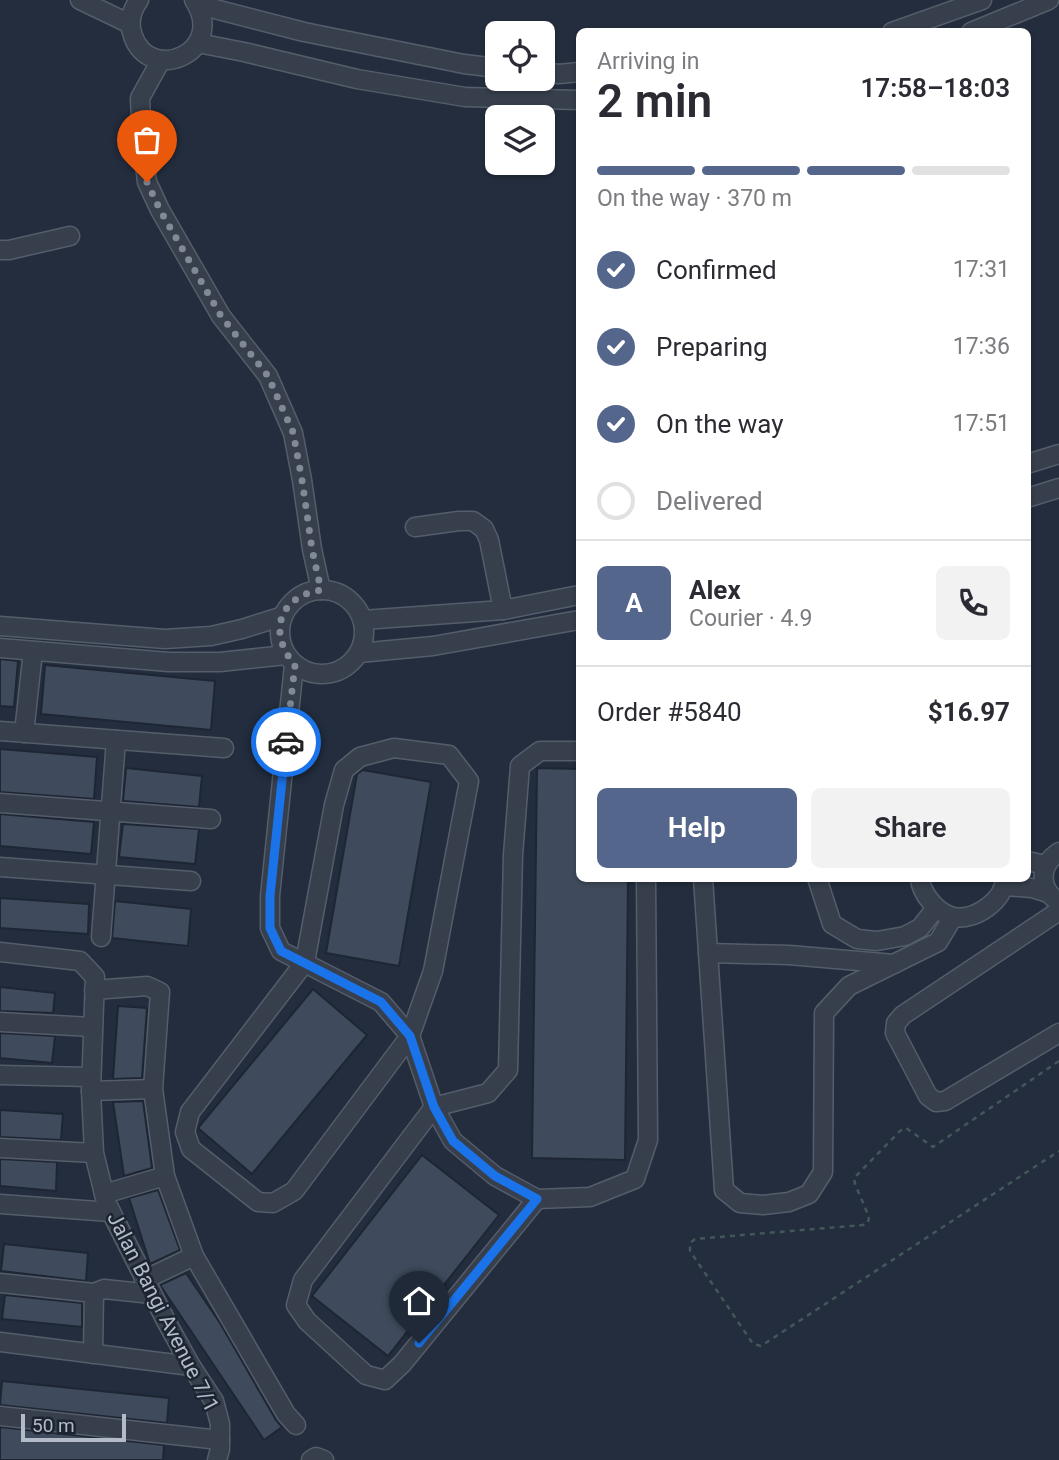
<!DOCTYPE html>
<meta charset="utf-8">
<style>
body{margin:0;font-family:Roboto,sans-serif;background:#f2f2f3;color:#2b2b33;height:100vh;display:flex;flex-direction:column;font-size:26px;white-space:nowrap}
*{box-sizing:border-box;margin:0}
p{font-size:23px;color:#7c7c81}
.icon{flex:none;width:38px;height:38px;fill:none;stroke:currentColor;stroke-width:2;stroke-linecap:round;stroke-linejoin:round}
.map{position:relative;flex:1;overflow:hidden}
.sheet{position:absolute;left:576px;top:28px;width:455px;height:854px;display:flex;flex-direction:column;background:#fff;border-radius:10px;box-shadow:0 2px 5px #0004}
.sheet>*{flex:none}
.tools{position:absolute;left:485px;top:21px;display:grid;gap:14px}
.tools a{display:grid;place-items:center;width:70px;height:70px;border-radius:10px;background:#fff;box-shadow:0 2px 5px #0004;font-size:35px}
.scale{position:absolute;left:21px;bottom:18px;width:105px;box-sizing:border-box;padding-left:7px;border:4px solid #b3bac8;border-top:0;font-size:19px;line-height:24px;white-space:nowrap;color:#b3bac8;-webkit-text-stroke:5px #1c2432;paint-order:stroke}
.pin{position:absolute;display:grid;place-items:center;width:60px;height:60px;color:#fff;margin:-72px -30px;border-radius:50% 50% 50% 0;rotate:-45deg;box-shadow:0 0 7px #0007}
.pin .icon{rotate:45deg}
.courier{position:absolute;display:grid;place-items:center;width:70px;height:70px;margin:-35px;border:5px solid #1a73e8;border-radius:50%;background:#fff;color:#222;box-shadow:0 2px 9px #0007}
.headline em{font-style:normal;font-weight:600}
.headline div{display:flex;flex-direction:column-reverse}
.headline{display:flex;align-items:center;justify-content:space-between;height:119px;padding:0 21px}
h1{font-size:46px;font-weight:600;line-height:52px}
.bar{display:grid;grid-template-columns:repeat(4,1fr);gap:10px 7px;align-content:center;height:84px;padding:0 21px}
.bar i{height:9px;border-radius:5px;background:#e1e1e2}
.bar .current{background:#55668c}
.bar p{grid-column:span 4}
.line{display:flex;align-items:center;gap:18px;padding:0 21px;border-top:2px solid #e1e1e2}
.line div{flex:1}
.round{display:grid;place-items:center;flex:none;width:74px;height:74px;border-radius:10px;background:#f2f2f3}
ol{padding:0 21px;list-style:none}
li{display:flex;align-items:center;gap:21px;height:77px}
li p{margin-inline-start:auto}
li .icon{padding:7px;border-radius:50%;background:#55668c;color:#fff;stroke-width:4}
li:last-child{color:#7c7c81}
li i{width:38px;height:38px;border:4px solid #e1e1e2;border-radius:50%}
.action{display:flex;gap:14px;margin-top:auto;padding:14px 21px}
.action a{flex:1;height:80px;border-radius:10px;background:#55668c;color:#fff;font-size:28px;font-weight:600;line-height:80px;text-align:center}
.action a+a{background:#f2f2f3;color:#2b2b33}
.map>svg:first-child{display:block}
.building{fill:#3f4b5c;stroke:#1e2634;stroke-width:2}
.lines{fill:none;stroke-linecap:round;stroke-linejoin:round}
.minor-casing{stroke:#555d6b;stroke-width:21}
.path{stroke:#43575b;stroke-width:2.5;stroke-dasharray:5 5;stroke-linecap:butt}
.minor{stroke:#373f4d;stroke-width:18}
.done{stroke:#818997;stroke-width:7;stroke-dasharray:0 12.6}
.route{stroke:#1a73e8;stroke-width:9}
.labels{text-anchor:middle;stroke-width:5;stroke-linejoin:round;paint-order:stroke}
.street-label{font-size:21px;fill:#b3bac8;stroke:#1c2432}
</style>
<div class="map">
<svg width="1059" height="1460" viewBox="0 0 1059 1460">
<rect width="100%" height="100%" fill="#232d3d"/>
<g class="building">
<path d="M0 659 18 661 14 707 0 706Z"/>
<path d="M45 665 215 681 211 730 41 714Z"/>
<path d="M0 749 97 757 94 799 0 792Z"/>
<path d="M126 768 202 776 199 807 123 801Z"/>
<path d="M537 768 579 769V878H628L625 1160 532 1158Z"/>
<path d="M363 770 431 782 399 966 326 953 357 774Z"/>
<path d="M0 814 94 822 91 854 0 846Z"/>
<path d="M123 824 199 829 195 864 119 857Z"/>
<path d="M0 898 89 904 88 934 0 928Z"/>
<path d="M115 901 191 909 188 946 112 938Z"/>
<path d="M0 987 55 993 53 1013 0 1011Z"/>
<path d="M313 989 367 1035 252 1174 198 1128Z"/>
<path d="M118 1006 147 1008 142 1078 113 1079Z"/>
<path d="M0 1033 55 1036 52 1063 0 1058Z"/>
<path d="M143 1101 152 1168 124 1176 113 1102Z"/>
<path d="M0 1110 63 1114 61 1140 0 1137Z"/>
<path d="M422 1155 499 1215 388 1356 312 1296Z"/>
<path d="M0 1159 57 1162 56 1191 0 1186Z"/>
<path d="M158 1190 180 1250 150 1264 129 1198Z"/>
<path d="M4 1244 88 1253 86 1281 1 1271Z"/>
<path d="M186 1273 220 1323 276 1420 282 1427 264 1440 160 1285Z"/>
<path d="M5 1295 82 1303V1327L2 1319Z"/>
<path d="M2 1381 169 1398 167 1423 0 1405Z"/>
<path d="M0 1427 164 1445 163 1460H0Z"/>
</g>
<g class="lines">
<g class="minor-casing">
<g id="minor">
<path d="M80 0 130 24"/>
<path d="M139 0C131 11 128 23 133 36 150 85 228 52 194 0"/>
<path d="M199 8H211L304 32 464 64 497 68"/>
<path d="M892 32 982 0"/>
<path d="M971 32 1049 0"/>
<path d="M198 43 244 52 357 79 465 97 579 100"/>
<path d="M161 60 140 98 142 140 147 182 160 210 221 316 268 376 293 433 302 480 312 549 321 590"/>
<path d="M542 72 559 74 579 72"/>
<path d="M0 250H9L70 236"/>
<path d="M1027 464 1059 454"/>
<path d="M1027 498 1059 488"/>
<path d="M415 527 459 521H473L484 529 489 540 503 610"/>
<circle cx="322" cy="632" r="42"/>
<path d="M363 620 503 610 579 595"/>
<path d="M0 626 165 639 211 636 242 629 283 616"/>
<path d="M0 648 169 662H220L286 655"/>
<path d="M359 653 433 646 579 620"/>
<path d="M294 665 270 896V928L281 951 381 1002 410 1036 434 1107 453 1141 495 1176 537 1199 590 1197 635 1179 648 1140 646 878"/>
<path d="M0 731 224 748"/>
<path d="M24 733 32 660"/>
<path d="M394 748 449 755 469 781 433 971 410 1036 294 1191 273 1203 258 1202 191 1149 185 1132 190 1112 305 962 334 805 344 770 360 757Z"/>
<path d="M0 803 211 819"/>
<path d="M1059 852C1039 865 1038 889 1059 902"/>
<path d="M1027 861 1046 865"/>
<path d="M0 867 191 881"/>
<path d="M703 878 724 1190 740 1203 763 1205 789 1202 809 1194 823 1172 824 1013 849 986 938 942 953 917"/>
<path d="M817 878 832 924 857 939 877 941 905 936 920 928 936 908"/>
<path d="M920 878C921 894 938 914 954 917 975 921 1005 900 1005 878"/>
<path d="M1005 886 1032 888 1048 893"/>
<path d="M1059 911 903 1015 896 1023 895 1033 928 1096 936 1102 945 1101 1059 1033"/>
<path d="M101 937 116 740"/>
<path d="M0 952 80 961 95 977 91 1091 94 1153 106 1202 166 1321 191 1366 214 1401 220 1424V1449L217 1460"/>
<path d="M708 953 789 955 894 964"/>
<path d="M94 990 147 986 160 992 153 1089 165 1176 194 1256 286 1414 296 1425"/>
<path d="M0 1022 92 1027"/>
<path d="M0 1075 90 1077"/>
<path d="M91 1091 153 1089"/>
<path d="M0 1148 94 1153"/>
<path d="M104 1194 165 1176"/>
<path d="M537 1199 402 1364 385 1380 366 1375 307 1321 296 1305 303 1280 434 1107 488 1093 508 1070 513 855 520 766 540 751H579"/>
<path d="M0 1204 111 1212"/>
<path d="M144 1280 194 1256"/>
<path d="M0 1283 94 1293"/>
<path d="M0 1342 191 1366"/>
<path d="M93 1354 94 1293 104 1289 152 1294"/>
<path d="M0 1416 220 1440"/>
<path d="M311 1460 316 1457 324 1460"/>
</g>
</g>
<path class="path" d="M1059 1061 933 1147 906 1128 900 1131 854 1178 855 1184 869 1217 868 1223 863 1225 695 1239 690 1243V1251L749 1338 753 1344 761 1346 1059 1151"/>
<use href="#minor" class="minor"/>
</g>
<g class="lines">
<path class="done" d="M147 182 160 210 221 316 268 376 293 432 302 480 312 549 321 590C279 596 267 633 295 665L286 742"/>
<path class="route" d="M286 742 270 896V928L281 951 381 1002 410 1036 434 1107 453 1141 495 1176 537 1199 419 1343"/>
</g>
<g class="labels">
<g class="street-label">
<text transform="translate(163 1312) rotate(63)" y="7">Jalan Bangi Avenue 7/1</text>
</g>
</g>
</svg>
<div class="tools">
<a><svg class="icon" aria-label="locate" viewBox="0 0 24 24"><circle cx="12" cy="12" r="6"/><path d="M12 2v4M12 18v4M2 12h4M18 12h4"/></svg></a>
<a><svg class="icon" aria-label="layers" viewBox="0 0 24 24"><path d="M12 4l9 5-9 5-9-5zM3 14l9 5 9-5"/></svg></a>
</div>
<div class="scale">50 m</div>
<div class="pin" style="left:147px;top:182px;background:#ea580c"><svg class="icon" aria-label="bag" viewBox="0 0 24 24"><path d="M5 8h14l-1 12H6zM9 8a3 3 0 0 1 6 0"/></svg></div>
<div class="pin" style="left:419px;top:1343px;background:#1f2937"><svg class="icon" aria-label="home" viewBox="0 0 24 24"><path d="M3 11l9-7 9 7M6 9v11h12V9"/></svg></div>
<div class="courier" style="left:286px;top:742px"><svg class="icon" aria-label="car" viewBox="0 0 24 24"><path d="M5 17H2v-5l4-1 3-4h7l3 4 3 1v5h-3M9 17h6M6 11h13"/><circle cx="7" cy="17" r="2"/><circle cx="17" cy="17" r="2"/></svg></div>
<section class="sheet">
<div class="headline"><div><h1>2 min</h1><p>Arriving in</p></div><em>17:58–18:03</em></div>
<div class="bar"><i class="current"></i><i class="current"></i><i class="current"></i><i></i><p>On the way · 370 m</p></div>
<ol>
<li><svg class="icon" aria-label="check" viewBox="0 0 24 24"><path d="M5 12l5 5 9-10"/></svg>Confirmed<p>17:31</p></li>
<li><svg class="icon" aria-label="check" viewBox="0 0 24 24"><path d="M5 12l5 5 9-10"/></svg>Preparing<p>17:36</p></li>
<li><svg class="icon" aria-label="check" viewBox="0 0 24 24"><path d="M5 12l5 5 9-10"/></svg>On the way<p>17:51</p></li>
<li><i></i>Delivered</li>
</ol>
<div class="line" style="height:126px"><b class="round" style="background:#55668c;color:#fff">A</b><div><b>Alex</b><p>Courier · 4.9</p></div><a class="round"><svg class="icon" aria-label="phone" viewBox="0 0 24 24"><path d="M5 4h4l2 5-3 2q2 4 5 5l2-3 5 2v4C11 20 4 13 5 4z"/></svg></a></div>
<div class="line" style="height:91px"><div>Order #5840</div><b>$16.97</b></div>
<div class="action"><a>Help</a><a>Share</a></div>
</section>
</div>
